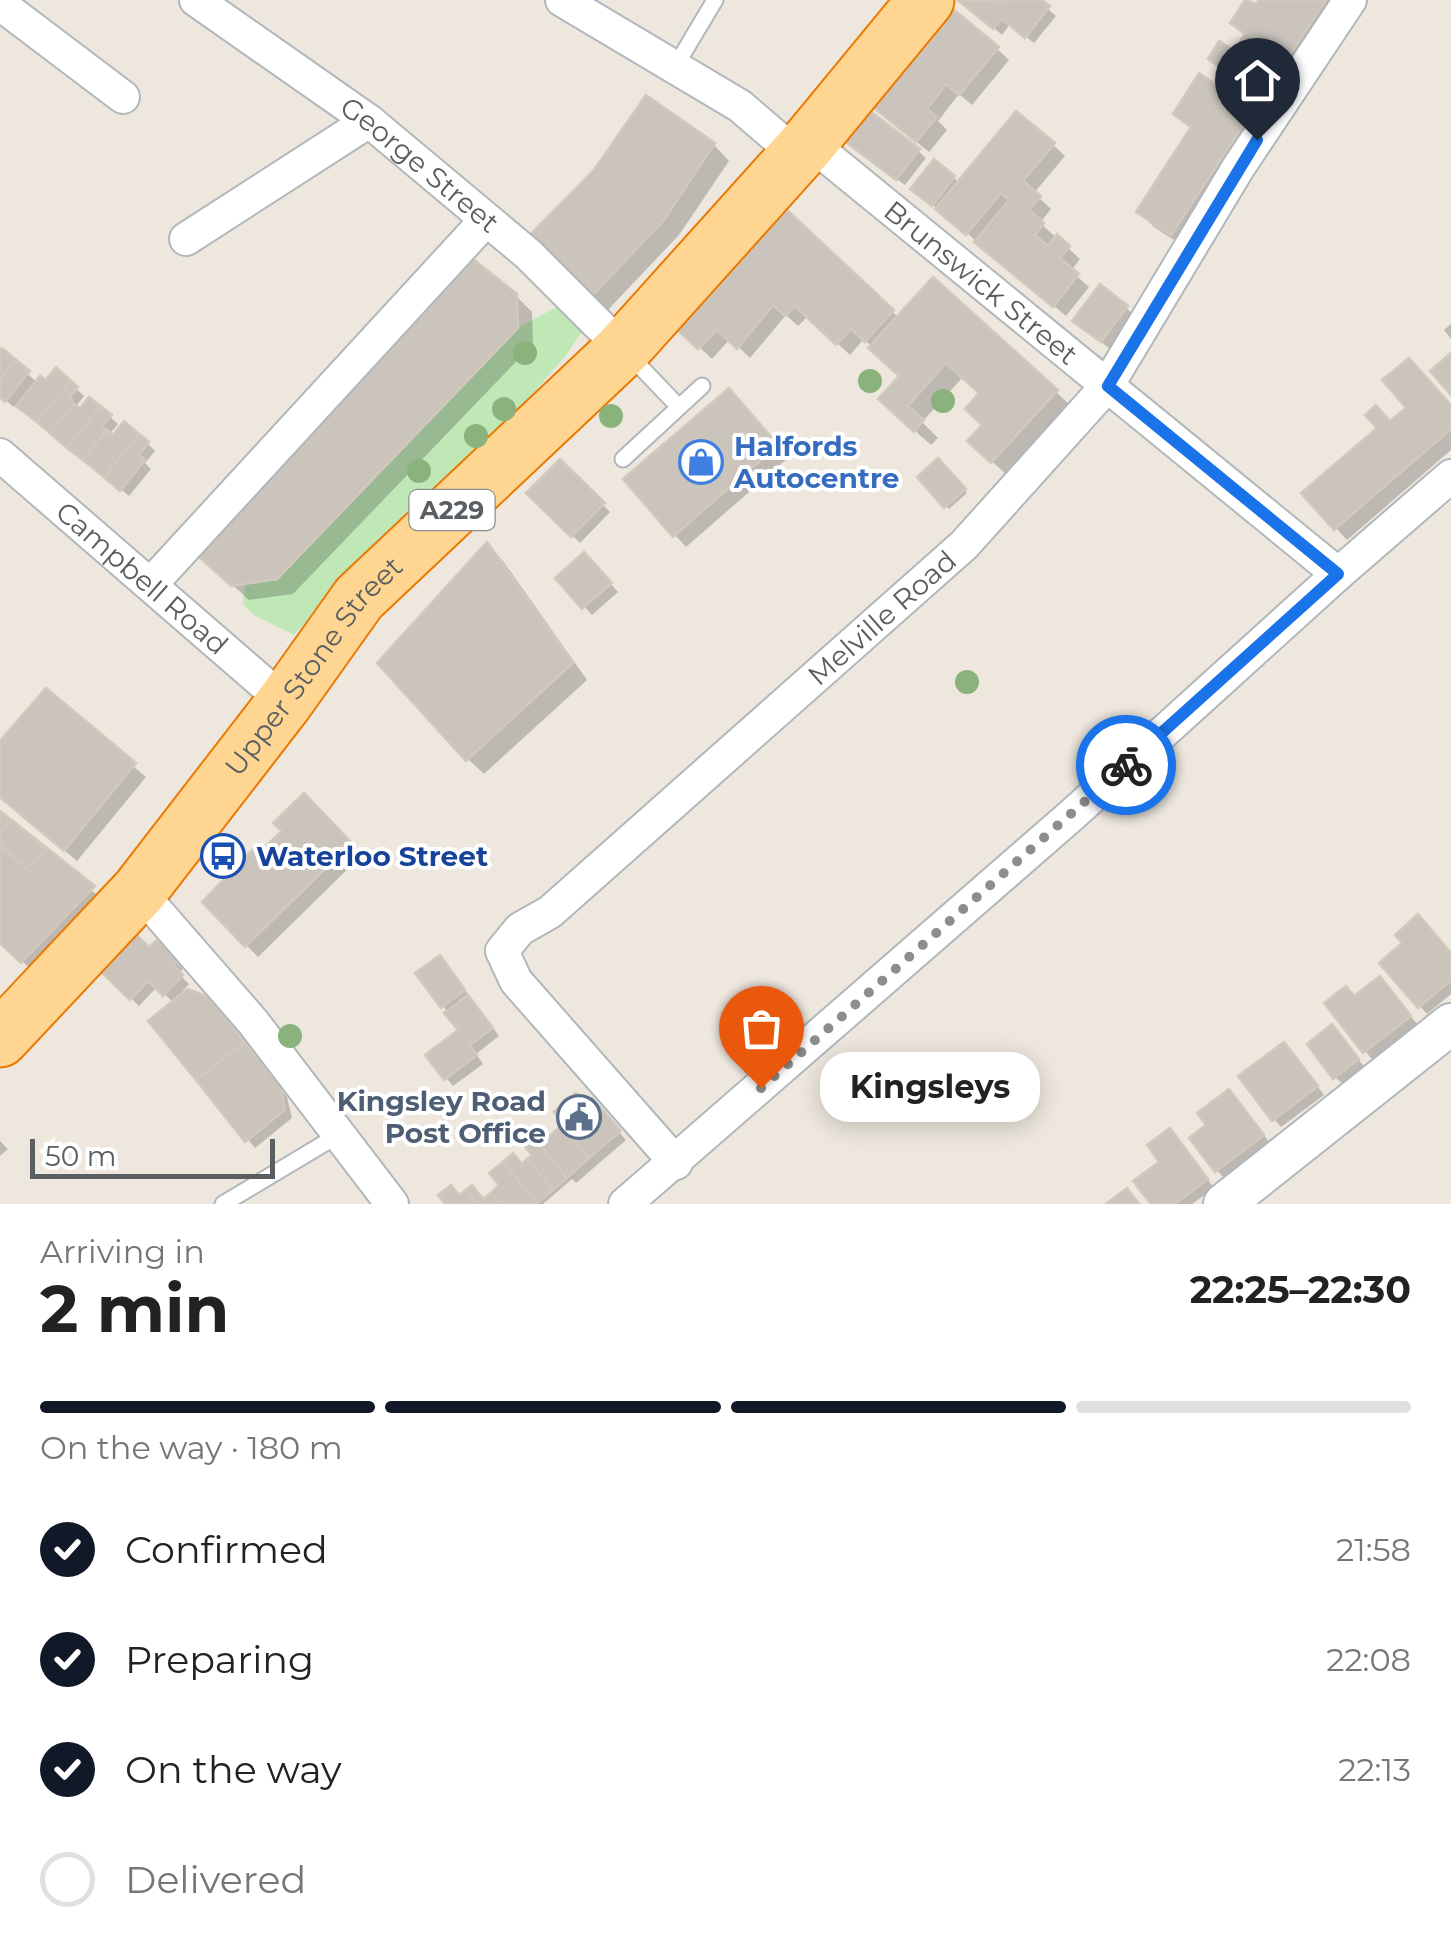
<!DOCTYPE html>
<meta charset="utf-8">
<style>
body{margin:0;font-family:Montserrat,sans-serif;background:#f6f6f6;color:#222;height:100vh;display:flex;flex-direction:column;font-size:38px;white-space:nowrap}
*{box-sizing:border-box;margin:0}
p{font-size:32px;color:#767676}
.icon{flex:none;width:55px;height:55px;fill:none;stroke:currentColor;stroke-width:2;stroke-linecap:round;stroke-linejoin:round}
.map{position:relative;height:1204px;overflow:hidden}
.details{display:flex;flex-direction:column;background:#fff;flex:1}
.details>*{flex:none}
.scale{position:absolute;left:30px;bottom:25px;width:245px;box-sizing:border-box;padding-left:10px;border:5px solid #585e62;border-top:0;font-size:28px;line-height:35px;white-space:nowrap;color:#585e62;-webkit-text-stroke:8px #fff;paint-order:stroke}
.pin{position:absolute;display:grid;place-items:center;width:85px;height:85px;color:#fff;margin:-102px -42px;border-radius:50% 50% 50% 0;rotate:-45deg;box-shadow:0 0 10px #0007}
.pin .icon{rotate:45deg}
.courier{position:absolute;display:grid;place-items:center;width:100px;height:100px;margin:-50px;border:8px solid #1a73e8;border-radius:50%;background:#fff;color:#222;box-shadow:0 2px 12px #0007}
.bubble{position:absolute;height:70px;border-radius:30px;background:#fff;box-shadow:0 5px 25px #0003;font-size:32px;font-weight:700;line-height:70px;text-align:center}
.headline em{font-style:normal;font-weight:700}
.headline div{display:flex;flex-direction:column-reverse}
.headline{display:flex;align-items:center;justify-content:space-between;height:170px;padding:0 40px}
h1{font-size:65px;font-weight:700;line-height:75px}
.bar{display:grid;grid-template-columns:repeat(4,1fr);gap:15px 10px;align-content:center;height:120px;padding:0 40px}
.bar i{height:12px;border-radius:8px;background:#e0e0e0}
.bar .active{background:#111827}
.bar p{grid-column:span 4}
ol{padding:0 40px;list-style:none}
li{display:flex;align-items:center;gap:30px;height:110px}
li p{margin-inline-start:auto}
li .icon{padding:10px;border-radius:50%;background:#111827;color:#fff;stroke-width:4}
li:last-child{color:#767676}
li i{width:55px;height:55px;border:5px solid #e0e0e0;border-radius:50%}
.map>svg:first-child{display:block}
.green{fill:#c0e8b7}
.shadow{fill:#0003}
.building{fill:#cac4bd;stroke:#d2c8bc;stroke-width:2.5}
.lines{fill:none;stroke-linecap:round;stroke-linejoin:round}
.service-casing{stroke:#b2b7bc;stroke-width:19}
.minor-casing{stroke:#b2b7bc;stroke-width:36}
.tertiary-casing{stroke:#b2b7bc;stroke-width:44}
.trunk-casing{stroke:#eb7900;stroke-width:59}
.service{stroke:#fff;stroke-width:15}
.minor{stroke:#fff;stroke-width:32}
.tertiary{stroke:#fff;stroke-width:40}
.trunk{stroke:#ffd592;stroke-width:55}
.tree{fill:#89b27c}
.done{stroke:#8c8e8d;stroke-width:10;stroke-dasharray:0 18}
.route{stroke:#1a73e8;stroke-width:12}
.labels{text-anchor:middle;stroke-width:8;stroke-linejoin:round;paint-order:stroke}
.shield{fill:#fff;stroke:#8a8e91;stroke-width:2.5}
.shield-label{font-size:25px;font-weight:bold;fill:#585e62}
.street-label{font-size:28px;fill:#585e62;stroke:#fff}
.shop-label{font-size:28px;font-weight:bold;fill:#366cbe;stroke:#fff;text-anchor:start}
.transit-label{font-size:28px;font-weight:bold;fill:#164399;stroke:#fff;text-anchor:start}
.service-label{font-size:28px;font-weight:bold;fill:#4e5e75;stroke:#fff;text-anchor:end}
</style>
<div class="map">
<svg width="1451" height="1204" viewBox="0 0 1451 1204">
<rect width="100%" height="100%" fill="#ede7de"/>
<path class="green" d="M560 305 585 327 564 358 510 419 416 502 294 635 254 615 243 604 245 584 277 579 518 328Z"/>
<g class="shadow">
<path d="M1038 0 1056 16 1034 43 1010 24 1002 35 962 1Z"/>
<path d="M1262 0H1351L1188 249 1154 227 1139 212 1192 130 1176 114 1217 88 1226 74 1211 58 1235 54 1246 37 1233 23 1256 8Z"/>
<path d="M997 49 1009 60 972 105 959 94 938 121 947 130 929 152 887 118Z"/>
<path d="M646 99 714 145 729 161 679 235 603 315 528 241 596 171Z"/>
<path d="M1053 145 1065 156 1034 193 1051 209 1040 223 1080 259 1071 271 1089 287 1066 316 914 189 954 178 959 183Z"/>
<path d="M857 149 918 151 926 158 905 185Z"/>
<path d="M788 213 899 318 1056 392 1072 407 1008 476 986 456 982 394 963 377 922 422 938 438 931 445 897 415 902 377 864 339 850 355 808 316 798 326 786 315 750 358 730 339 712 359 680 328Z"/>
<path d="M516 296 532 312 533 344 293 594 249 600 216 570Z"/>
<path d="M1126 308 1134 315 1109 348 1083 328Z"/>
<path d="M1451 324V339L1444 330Z"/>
<path d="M0 350 38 383 46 384 57 371 84 396 76 406 80 412 110 417 118 424 109 435 148 444 155 451 145 463 151 469 129 496 17 403 14 407 0 396Z"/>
<path d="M740 403 788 458 686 547 675 535Z"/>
<path d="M1451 407V450L1347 540 1336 528 1391 424 1409 408Z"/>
<path d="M938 461 967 493 949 509 920 477Z"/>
<path d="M560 463 610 512 580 543 530 493Z"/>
<path d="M487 546 503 561 587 680 484 774 468 759Z"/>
<path d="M584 555 618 592 592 615 559 578Z"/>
<path d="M46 691 146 777 77 861 0 796V745Z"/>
<path d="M304 796 361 856 258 957 205 902 285 832Z"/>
<path d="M0 816 108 904 38 976 0 940Z"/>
<path d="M157 943 183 969 178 973 189 984 183 990 205 998 214 1007 287 1097 292 1118 255 1148 151 1022 174 1003 157 987 139 1006 95 963 149 951Z"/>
<path d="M1451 955V994L1427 1014 1382 963Z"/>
<path d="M447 966 499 1036 476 1054 483 1064 453 1086 428 1056 461 1031 443 1006Z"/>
<path d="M1388 987 1417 1024 1372 1059 1365 1051 1355 998Z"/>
<path d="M1340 1035 1365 1068 1343 1084 1335 1077Z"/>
<path d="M1291 1052 1324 1095 1281 1127 1274 1119Z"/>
<path d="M1237 1100 1270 1143 1224 1178 1217 1170 1209 1126Z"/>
<path d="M585 1107 599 1109 626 1140 576 1183 572 1179 543 1204H448L460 1198 483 1202Z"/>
<path d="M1178 1139 1214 1188 1192 1204H1154L1162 1162Z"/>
<path d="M0 1141 8 1149 0 1156Z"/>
</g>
<g class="building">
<path d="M1042 0 1050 6 1025 38 1002 19 993 29 959 1Z"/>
<path d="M1245 0 1256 4 1259 0H1326L1171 235 1136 212 1191 127 1173 114 1199 73 1216 85 1225 71 1208 59 1219 41 1234 51 1245 34 1230 23Z"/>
<path d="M952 8 999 47 959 95 946 84 927 109 937 117 916 142 872 106Z"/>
<path d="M646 95 715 143 664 220 586 302 524 241 594 170Z"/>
<path d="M870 111 920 149 896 180 846 142Z"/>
<path d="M1016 111 1055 143 1023 181 1041 196 1029 210 1044 223 1035 235 1048 246 1057 234 1070 246 1060 258 1079 274 1053 307 974 242 1009 200 1001 193 966 235 935 209Z"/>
<path d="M934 159 955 176 932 206 910 189Z"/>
<path d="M787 210 894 310 865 342 851 329 836 345 795 306 785 316 773 305 737 349 717 330 698 349 676 329Z"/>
<path d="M473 259 517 294 518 328 277 579 231 586 197 555Z"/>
<path d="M933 277 1058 390 991 463 967 441 982 425 965 409 979 393 946 363 908 406 924 420 914 432 878 399 899 376 868 348Z"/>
<path d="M1100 284 1128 306 1101 342 1072 321Z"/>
<path d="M2 348 16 360 0 379V351Z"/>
<path d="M1451 353V395L1430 371Z"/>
<path d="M1409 358 1451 405V429L1334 530 1301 493 1377 428 1365 415 1376 405 1390 421 1406 408 1382 380Z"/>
<path d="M16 360 30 371 5 402 0 397V379Z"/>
<path d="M56 367 71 381 37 422 16 406 40 376 46 380Z"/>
<path d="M71 381 78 387 70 397 74 404 50 433 37 422Z"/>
<path d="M729 388 778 445 673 537 623 479Z"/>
<path d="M89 397 101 406 67 448 50 433 74 404 80 408Z"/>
<path d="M101 406 112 415 102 426 107 430 83 460 67 448Z"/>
<path d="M124 421 139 434 104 477 83 460 107 430 113 435Z"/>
<path d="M139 434 149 442 139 455 145 460 120 491 104 477Z"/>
<path d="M938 458 966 489 944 508 917 477Z"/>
<path d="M560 459 605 503 571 537 526 493Z"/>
<path d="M487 542 573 663 466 761 377 663Z"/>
<path d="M584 552 612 583 582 609 555 578Z"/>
<path d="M46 688 136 763 64 851 0 797V741Z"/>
<path d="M304 793 352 843 245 947 202 902 258 844 263 849 282 831 273 823Z"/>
<path d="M0 811 95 886 21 963 0 943Z"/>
<path d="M12 820 45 849 27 869 0 845V833Z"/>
<path d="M1418 914 1451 953V980L1418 1008 1379 963 1402 943 1395 935Z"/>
<path d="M132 931 149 947 157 940 177 959 173 964 183 975 163 996 148 981 130 1000 92 963Z"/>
<path d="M440 955 465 990 441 1008 415 973Z"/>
<path d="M1380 976 1411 1016 1363 1053 1324 1003 1346 986 1354 996Z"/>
<path d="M187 989 207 996 245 1042 196 1080 148 1021Z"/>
<path d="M468 995 493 1028 470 1045 477 1055 444 1080 425 1055 458 1030 444 1013Z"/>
<path d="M1332 1024 1359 1059 1333 1079 1307 1044Z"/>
<path d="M245 1042 281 1087 285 1110 245 1142 196 1080Z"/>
<path d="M1284 1042 1318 1086 1272 1121 1238 1076Z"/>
<path d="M1229 1089 1264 1135 1215 1172 1189 1138 1206 1125 1197 1113Z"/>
<path d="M576 1093 585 1104 592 1098 621 1131 589 1158 554 1112Z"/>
<path d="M562 1125 589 1158 567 1178 531 1134 537 1130 545 1140Z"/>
<path d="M1170 1128 1208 1179 1175 1204H1151L1133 1181 1159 1162 1147 1145Z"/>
<path d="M531 1134 567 1178 553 1190 527 1159 532 1155 521 1142Z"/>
<path d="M513 1153 522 1164 527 1159 553 1190 537 1203 503 1162Z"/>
<path d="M503 1162 537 1203V1204H501L491 1193 499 1185 489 1173Z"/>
<path d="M451 1185 459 1195 466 1190 477 1204H445L438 1195Z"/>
<path d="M472 1185 483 1199 491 1193 501 1204H477L466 1190Z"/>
<path d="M1127 1188 1139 1204H1106Z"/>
</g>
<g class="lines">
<g class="service-casing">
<g id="service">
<path d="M675 67 715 0"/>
<path d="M630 356 679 407"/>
<path d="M623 459 702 386"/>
<path d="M223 1204 340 1134"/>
</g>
</g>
<g class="minor-casing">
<g id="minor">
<path id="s1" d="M196 0 369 121 528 254 623 349"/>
<path d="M562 0 740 106 797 155"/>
<path d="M0 4 123 97"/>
<path id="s2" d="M809 142 1338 574"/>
<path d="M186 239 369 121"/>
<path id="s3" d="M0 455 285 702"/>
<path d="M151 584 486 220"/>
<path d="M139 891 253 1022 392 1204"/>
<path id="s4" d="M676 1163 516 981 502 951 520 929 550 912 964 545 1107 386 1238 168 1350 0"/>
<path d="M625 1204 1073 814 1338 574 1451 476"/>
</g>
</g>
<g class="tertiary-casing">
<path id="tertiary" d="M1224 1204 1451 1024"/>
</g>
<g class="trunk-casing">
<g id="trunk">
<path id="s5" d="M0 1039 139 891 285 702 359 598 623 349 809 142 926 0"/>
</g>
</g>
<use href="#service" class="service"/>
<use href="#minor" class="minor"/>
<use href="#tertiary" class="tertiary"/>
<use href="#trunk" class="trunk"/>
</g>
<g class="tree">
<circle cx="525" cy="353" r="12"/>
<circle cx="870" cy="381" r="12"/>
<circle cx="943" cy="401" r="12"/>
<circle cx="504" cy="409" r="12"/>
<circle cx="611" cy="416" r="12"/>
<circle cx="476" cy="436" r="12"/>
<circle cx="419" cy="471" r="12"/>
<circle cx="967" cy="682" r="12"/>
<circle cx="290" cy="1036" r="12"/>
</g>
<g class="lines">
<path class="done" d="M761 1088 1126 765"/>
<path class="route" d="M1126 765 1338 574 1108 386 1257 140"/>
</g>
<defs>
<g id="shop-ring" transform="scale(2.25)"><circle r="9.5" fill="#fff" stroke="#3f7fe0" stroke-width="1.5"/><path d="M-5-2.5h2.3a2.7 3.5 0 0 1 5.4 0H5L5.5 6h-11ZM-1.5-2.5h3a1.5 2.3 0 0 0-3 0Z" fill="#3f7fe0"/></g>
<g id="bus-ring" transform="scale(2.25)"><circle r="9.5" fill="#fff" stroke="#1a4fb4" stroke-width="1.5"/><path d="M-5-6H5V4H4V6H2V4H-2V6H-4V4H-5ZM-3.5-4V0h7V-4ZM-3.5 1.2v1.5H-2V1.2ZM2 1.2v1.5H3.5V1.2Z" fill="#1a4fb4"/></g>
<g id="civic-ring" transform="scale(2.25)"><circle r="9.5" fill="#fff" stroke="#5c6f8a" stroke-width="1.5"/><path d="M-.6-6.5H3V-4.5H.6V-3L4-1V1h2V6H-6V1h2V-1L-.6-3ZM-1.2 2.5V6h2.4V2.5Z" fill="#5c6f8a"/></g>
</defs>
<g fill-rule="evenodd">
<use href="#shop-ring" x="701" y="462"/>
<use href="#bus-ring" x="223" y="856"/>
<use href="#civic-ring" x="579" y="1117"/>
</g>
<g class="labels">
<rect class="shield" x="409.5" y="490" width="85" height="40" rx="8"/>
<g class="shield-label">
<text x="452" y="519">A229</text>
</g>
<g class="street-label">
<text dy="10" stroke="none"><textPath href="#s1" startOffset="278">George Street</textPath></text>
<text dy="10" stroke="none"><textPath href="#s2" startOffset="222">Brunswick Street</textPath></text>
<text dy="10" stroke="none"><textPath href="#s3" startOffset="188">Campbell Road</textPath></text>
<text dy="10" stroke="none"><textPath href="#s4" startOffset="782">Melville Road</textPath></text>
<text dy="10" stroke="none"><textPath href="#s5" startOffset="488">Upper Stone Street</textPath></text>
</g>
<g class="shop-label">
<text x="734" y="456">Halfords<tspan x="734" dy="32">Autocentre</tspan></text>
</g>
<g class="transit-label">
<text x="256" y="866">Waterloo Street</text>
</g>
<g class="service-label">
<text x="546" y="1111">Kingsley Road<tspan x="546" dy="32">Post Office</tspan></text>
</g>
</g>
</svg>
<div class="scale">50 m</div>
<div class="pin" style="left:761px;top:1088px;background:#ea580c"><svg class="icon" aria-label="bag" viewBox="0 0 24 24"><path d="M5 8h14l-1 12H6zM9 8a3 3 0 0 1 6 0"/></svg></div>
<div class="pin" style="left:1257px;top:140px;background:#1f2937"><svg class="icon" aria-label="home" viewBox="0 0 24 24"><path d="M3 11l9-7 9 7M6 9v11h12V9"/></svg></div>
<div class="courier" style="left:1126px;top:765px"><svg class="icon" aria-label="bike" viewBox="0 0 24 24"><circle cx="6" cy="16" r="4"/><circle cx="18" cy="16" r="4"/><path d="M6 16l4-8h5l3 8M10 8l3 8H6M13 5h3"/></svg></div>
<div class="bubble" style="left:820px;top:1052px;width:220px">Kingsleys</div>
</div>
<section class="details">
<div class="headline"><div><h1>2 min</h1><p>Arriving in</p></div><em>22:25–22:30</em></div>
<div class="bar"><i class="active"></i><i class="active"></i><i class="active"></i><i></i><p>On the way · 180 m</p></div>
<ol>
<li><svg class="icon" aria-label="check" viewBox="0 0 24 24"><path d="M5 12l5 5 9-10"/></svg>Confirmed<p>21:58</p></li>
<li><svg class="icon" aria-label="check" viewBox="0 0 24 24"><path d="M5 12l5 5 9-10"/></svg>Preparing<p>22:08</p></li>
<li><svg class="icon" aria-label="check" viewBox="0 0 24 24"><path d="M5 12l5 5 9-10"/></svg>On the way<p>22:13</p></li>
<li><i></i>Delivered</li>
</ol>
</section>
